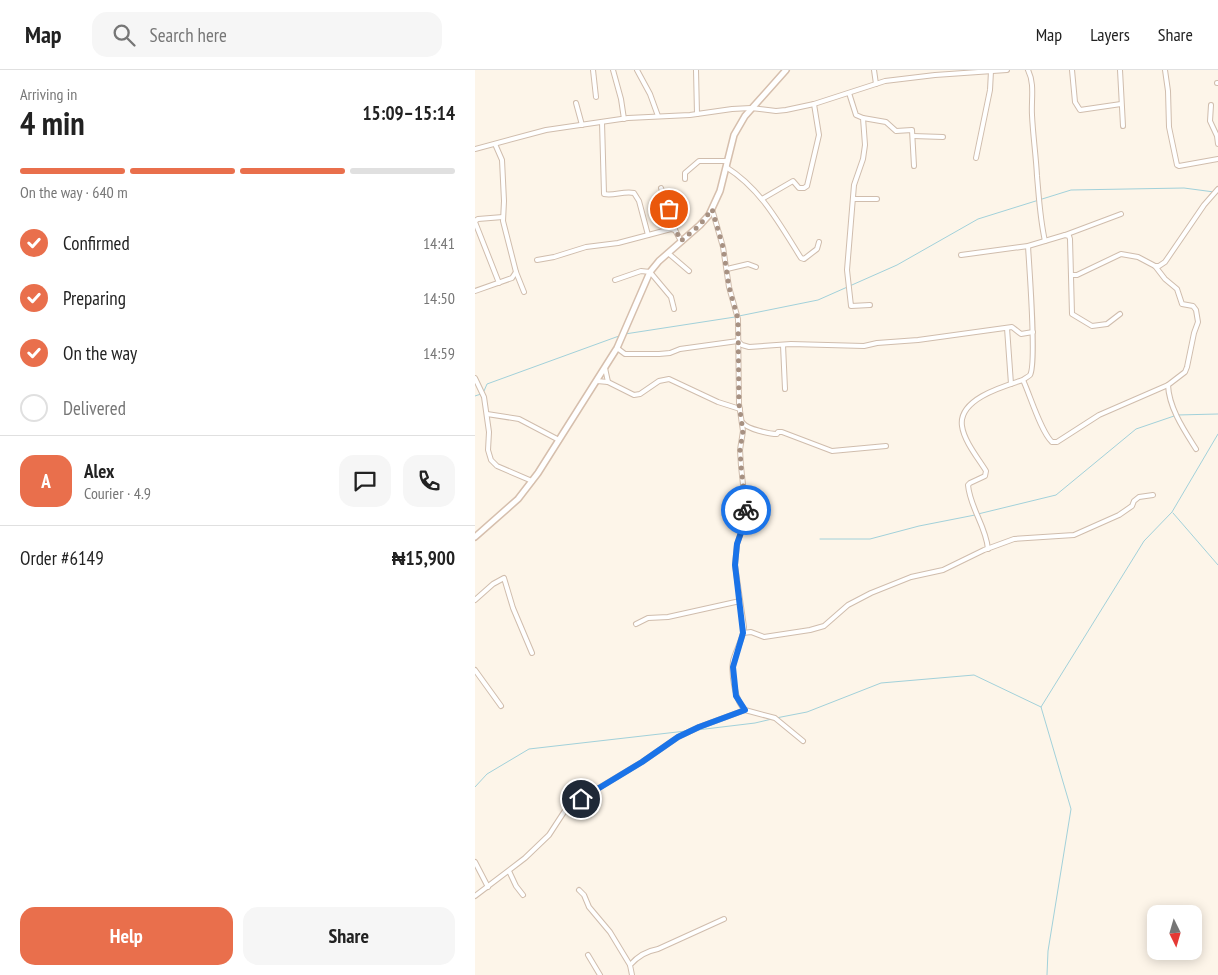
<!DOCTYPE html>
<meta charset="utf-8">
<style>
body{margin:0;font-family:"PT Sans Narrow",sans-serif;background:#f6f6f6;color:#222;height:100vh;display:flex;flex-direction:column;font-size:19px;white-space:nowrap}
*{box-sizing:border-box;margin:0}
p{font-size:16px;color:#767676}
.icon{flex:none;width:28px;height:28px;fill:none;stroke:currentColor;stroke-width:2;stroke-linecap:round;stroke-linejoin:round}
.map{position:relative;flex:1;overflow:hidden}
.drawer{display:flex;flex-direction:column;background:#fff;width:475px}
.drawer>*{flex:none}
.needle{width:32px;rotate:175deg}
.tools{position:absolute;left:672px;top:835px;display:grid;gap:10px}
.tools a{display:grid;place-items:center;width:55px;height:55px;border-radius:10px;background:#fff;box-shadow:0 2px 12px #0003;font-size:25px}
.pin{position:absolute;display:grid;place-items:center;width:42px;height:42px;color:#fff;margin:-21px;border:2px solid #fff;border-radius:50%;box-shadow:0 1px 5px #0007}
.courier{position:absolute;display:grid;place-items:center;width:50px;height:50px;margin:-25px;border:4px solid #1a73e8;border-radius:50%;background:#fff;color:#222;box-shadow:0 1px 6px #0007}
.overview em{font-style:normal;font-weight:800}
.overview div{display:flex;flex-direction:column-reverse}
.overview{display:flex;align-items:center;justify-content:space-between;height:85px;padding:0 20px}
h1{font-size:32px;font-weight:800;line-height:38px}
.bar{display:grid;grid-template-columns:repeat(4,1fr);gap:8px 5px;align-content:center;height:60px;padding:0 20px}
.bar i{height:6px;border-radius:4px;background:#e0e0e0}
.bar .selected{background:#e96f4c}
.bar p{grid-column:span 4}
.line{display:flex;align-items:center;gap:12px;padding:0 20px;border-top:1px solid #e0e0e0}
.line div{flex:1}
.round{display:grid;place-items:center;flex:none;width:52px;height:52px;border-radius:15px;background:#f6f6f6}
ol{padding:0 20px;list-style:none}
li{display:flex;align-items:center;gap:15px;height:55px}
li p{margin-inline-start:auto}
li .icon{padding:5px;border-radius:50%;background:#e96f4c;color:#fff;stroke-width:4}
li:last-child{color:#767676}
li i{width:28px;height:28px;border:2px solid #e0e0e0;border-radius:50%}
.primary-button{display:flex;gap:10px;margin-top:auto;padding:10px 20px}
.primary-button a{flex:1;height:58px;border-radius:15px;background:#e96f4c;color:#fff;font-size:20px;font-weight:800;line-height:58px;text-align:center}
.primary-button a+a{background:#f6f6f6;color:#222}
header{display:flex;align-items:center;gap:30px;box-sizing:border-box;height:70px;padding:0 25px;background:#fff;border-bottom:1px solid #e0e0e0}
header strong{font-size:24px}
nav{display:flex;gap:28px;margin-inline-start:auto;font-size:18px}
.search{width:350px;height:45px;background:#f6f6f6;display:flex;align-items:center;gap:12px;box-sizing:border-box;padding:0 18px;border-radius:15px;color:#767676;font-size:19px}
main{display:flex;flex:1;min-height:0}
.map>svg:first-child{display:block}
.lines{fill:none;stroke-linecap:round;stroke-linejoin:round}
.stream{stroke:#a2d1da;stroke-width:1}
.street-casing{stroke:#d0bdad;stroke-width:6}
.secondary-casing{stroke:#d6bfad;stroke-width:8}
.street{stroke:#fff;stroke-width:4}
.secondary{stroke:#fff;stroke-width:5}
.done{stroke:#a79182;stroke-width:5;stroke-dasharray:0 9}
.route{stroke:#1a73e8;stroke-width:6}
</style>
<header>
<strong>Map</strong>
<div class="search"><svg class="icon" aria-label="search" viewBox="0 0 24 24"><circle cx="10" cy="10" r="6"/><path d="M15 15l6 6"/></svg>Search here</div>
<nav><a>Map</a><a>Layers</a><a>Share</a></nav>
</header>
<main>
<section class="drawer">
<div class="overview"><div><h1>4 min</h1><p>Arriving in</p></div><em>15:09–15:14</em></div>
<div class="bar"><i class="selected"></i><i class="selected"></i><i class="selected"></i><i></i><p>On the way · 640 m</p></div>
<ol>
<li><svg class="icon" aria-label="check" viewBox="0 0 24 24"><path d="M5 12l5 5 9-10"/></svg>Confirmed<p>14:41</p></li>
<li><svg class="icon" aria-label="check" viewBox="0 0 24 24"><path d="M5 12l5 5 9-10"/></svg>Preparing<p>14:50</p></li>
<li><svg class="icon" aria-label="check" viewBox="0 0 24 24"><path d="M5 12l5 5 9-10"/></svg>On the way<p>14:59</p></li>
<li><i></i>Delivered</li>
</ol>
<div class="line" style="height:90px"><b class="round" style="background:#e96f4c;color:#fff">A</b><div><b>Alex</b><p>Courier · 4.9</p></div><a class="round"><svg class="icon" aria-label="chat" viewBox="0 0 24 24"><path d="M4 5h16v11H9l-5 4z"/></svg></a><a class="round"><svg class="icon" aria-label="phone" viewBox="0 0 24 24"><path d="M5 4h4l2 5-3 2q2 4 5 5l2-3 5 2v4C11 20 4 13 5 4z"/></svg></a></div>
<div class="line" style="height:65px"><div>Order #6149</div><b>₦15,900</b></div>
<div class="primary-button"><a>Help</a><a>Share</a></div>
</section>
<div class="map">
<svg width="743" height="905" viewBox="0 0 743 905">
<rect width="100%" height="100%" fill="#fdf5e9"/>
<g class="lines">
<g class="stream">
<path d="M264 246 343 230 422 195 503 149 596 120 709 118 739 122"/>
<path d="M150 264 260 247"/>
<path d="M9 321 12 314 144 266"/>
<path d="M0 326 6 324"/>
<path d="M698 443 743 495"/>
<path d="M503 444 581 425 661 359 702 345 743 344"/>
<path d="M345 469H395L444 456 500 445"/>
<path d="M301 648 332 642 406 613 499 605 566 637"/>
<path d="M222 660 280 653 297 649"/>
<path d="M0 717 12 704 54 679 211 661"/>
<path d="M572 905 573 881 596 739 566 637 669 471 697 442 743 364"/>
</g>
<g class="street-casing">
<g id="street">
<path d="M118 0 121 27"/>
<path d="M138 0 146 29 149 49"/>
<path d="M162 0 175 24 183 46"/>
<path d="M221 0 222 44"/>
<path d="M399 0 401 14"/>
<path d="M553 0C560 14 556 30 557 45 558 66 561 86 562 106 564 128 565 149 570 171"/>
<path d="M597 0 600 32 605 40 646 34"/>
<path d="M645 0 648 56"/>
<path d="M690 0 693 21 694 57 702 95 704 96 743 89"/>
<path d="M742 13H743"/>
<path d="M374 23 381 45 388 48 390 75 388 89 379 115 372 200 376 236 395 235"/>
<path d="M101 33 107 55"/>
<path d="M736 35 735 51 742 66 743 74"/>
<path d="M388 48 411 52 421 61 437 60 439 96"/>
<path d="M127 52 129 124C139 126 148 121 159 123L164 131 173 165"/>
<path d="M438 66 468 67"/>
<path d="M20 74 27 90 29 131 28 151 41 202 49 222"/>
<path d="M0 79 71 60 153 48 215 45 257 39 276 38 301 41 311 40 339 34 410 11 460 5 532 0"/>
<path d="M501 88 515 20 516 1"/>
<path d="M251 97C286 119 304 153 326 188L329 189 342 179 344 172"/>
<path d="M210 109V103L224 91H252"/>
<path d="M186 118 198 150 200 160"/>
<path d="M287 129 318 111 324 118H329L332 116 344 65 339 34"/>
<path d="M379 129H402"/>
<path d="M237 139 248 177 254 217 263 249 264 334 268 361 265 380 266 396 271 442 269 454 262 474 260 495 269 557C268 570 261 579 258 591 256 605 260 631 270 640L300 648 328 671"/>
<path d="M0 151 3 149 28 147"/>
<path d="M0 152 24 213"/>
<path d="M590 165 594 166 595 169 597 244 617 256 632 254 645 244"/>
<path d="M193 183 214 201"/>
<path d="M486 185 553 176 590 165 646 144"/>
<path d="M62 190 79 187 111 177 143 173 196 159 200 160 206 171"/>
<path d="M680 196H684L690 192 729 135 743 119"/>
<path d="M252 199 273 194 281 197"/>
<path d="M596 205H602L646 184 663 187 680 196 690 209 702 219 707 234 718 236 721 240 723 252 719 263 712 297 710 302 693 315C694 338 709 360 721 379"/>
<path d="M140 210 166 201 175 202 196 227 199 239"/>
<path d="M0 221 37 208 41 202"/>
<path d="M532 258 536 314"/>
<path d="M308 275 310 319"/>
<path d="M142 278 150 284H184L195 283 205 279 263 271 267 275 274 277 316 274 389 276 402 273 443 270 537 257 546 264 558 262"/>
<path d="M130 298 133 312"/>
<path d="M0 308 9 327 14 362 13 380 16 390 22 396 57 411"/>
<path d="M548 310C555 325 566 362 577 372H582L624 345 693 315"/>
<path d="M122 311 133 312 159 325 165 324 184 311 194 309 243 332 265 339"/>
<path d="M12 344 44 349 84 370"/>
<path d="M268 353C272 359 295 364 302 364L303 362H307L357 381 411 376"/>
<path d="M513 479C511 456 495 438 493 415L495 413 510 406 511 401C503 388 489 371 487 356 483 329 529 316 548 310 550 308 553 307 555 305 562 294 554 195 553 176"/>
<path d="M0 530 18 514 29 508 38 538 57 583"/>
<path d="M161 554 173 548 193 547 265 531"/>
<path d="M268 563 276 562 289 567 335 560 349 556 373 535 396 523 436 507 468 500 509 480 539 469 599 465 644 445 657 436 659 431 664 427 678 425"/>
<path d="M0 600 26 636"/>
<path d="M0 792 13 817"/>
<path d="M34 801 41 816 48 825"/>
<path d="M104 820 109 825 114 837 135 862 155 895"/>
<path d="M0 826 50 788 74 765 89 742 97 734 167 692 203 667 224 657 270 640"/>
<path d="M113 885 125 905"/>
<path d="M157 905 155 895C163 886 171 881 183 879L249 849"/>
</g>
</g>
<g class="secondary-casing">
<path id="secondary" d="M0 467 43 429 63 403 142 278 175 202 184 191 225 155 234 145 245 121 259 65 270 46 311 0"/>
</g>
<use href="#street" class="street"/>
<use href="#secondary" class="secondary"/>
</g>
<g class="lines">
<path class="done" d="M194 139C198 150 200 161 206 171L225 155 237 139 248 177 254 217 263 249 264 334 268 361 265 380 266 396 271 440"/>
<path class="route" d="M106 729 167 692 203 667 224 657 270 640 261 626 258 597 268 563 260 495 262 474 269 454 271 440"/>
</g>
</svg>
<div class="tools">
<a><svg class="needle" viewBox="-14 -14 28 28"><path d="M0-13l5 13h-10z" fill="#e53935"/><path d="M0 13l5-13h-10z" fill="#767676"/></svg></a>
</div>
<div class="pin" style="left:194px;top:139px;background:#ea580c"><svg class="icon" aria-label="bag" viewBox="0 0 24 24"><path d="M5 8h14l-1 12H6zM9 8a3 3 0 0 1 6 0"/></svg></div>
<div class="pin" style="left:106px;top:729px;background:#1f2937"><svg class="icon" aria-label="home" viewBox="0 0 24 24"><path d="M3 11l9-7 9 7M6 9v11h12V9"/></svg></div>
<div class="courier" style="left:271px;top:440px"><svg class="icon" aria-label="bike" viewBox="0 0 24 24"><circle cx="6" cy="16" r="4"/><circle cx="18" cy="16" r="4"/><path d="M6 16l4-8h5l3 8M10 8l3 8H6M13 5h3"/></svg></div>
</div>
</main>
